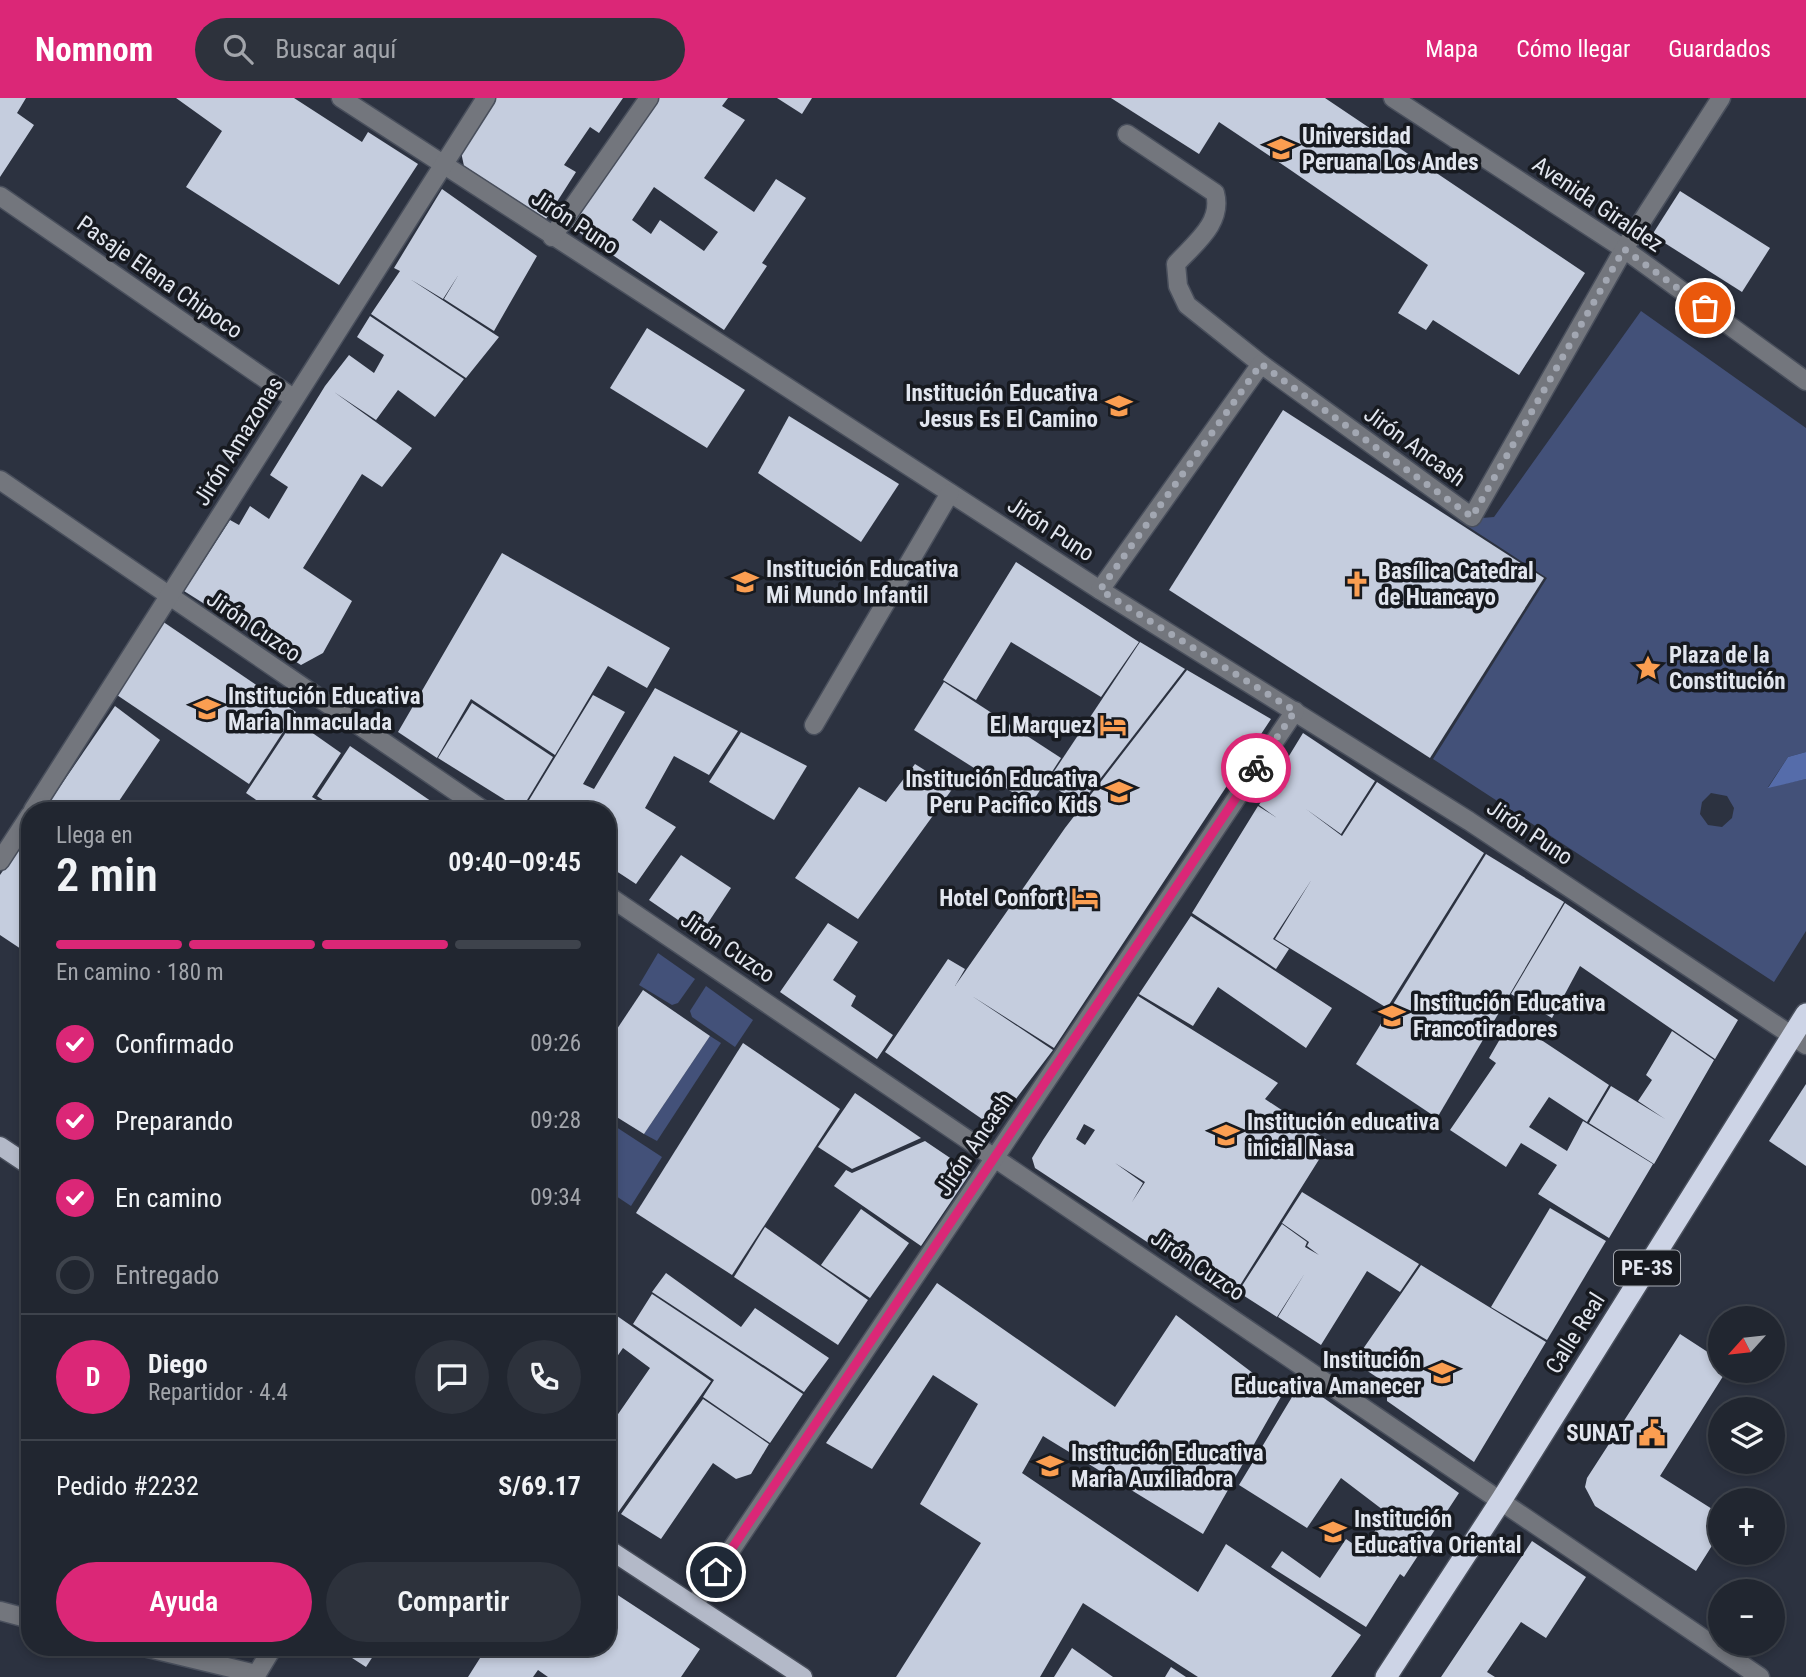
<!DOCTYPE html>
<html lang="es">
<meta charset="utf-8">
<style>
body{margin:0;font-family:"Roboto Condensed",sans-serif;background:#2d323c;color:#f1f3f6;height:100vh;display:flex;flex-direction:column;font-size:26px;white-space:nowrap}
*{box-sizing:border-box;margin:0}
p{font-size:23px;color:#a2a5ab}
.icon{flex:none;width:38px;height:38px;fill:none;stroke:currentColor;stroke-width:2;stroke-linecap:round;stroke-linejoin:round}
.map{position:relative;flex:1;overflow:hidden}
.side{position:absolute;left:21px;top:704px;width:595px;height:854px;display:flex;flex-direction:column;background:#212630;border-radius:28px;box-shadow:0 4px 10px #0003,0 0 0 2px #3e434c}
.side>*{flex:none}
.needle{width:46px;rotate:243deg}
.buttons{position:absolute;left:1708px;top:1208px;display:grid;gap:14px}
.buttons a{display:grid;place-items:center;width:77px;height:77px;border-radius:50%;background:#212630;box-shadow:0 4px 10px #0003,0 0 0 2px #3e434c;font-size:35px}
.pin{position:absolute;display:grid;place-items:center;width:60px;height:60px;color:#fff;margin:-30px;border:4px solid #fff;border-radius:50%;box-shadow:0 2px 7px #0007}
.courier{position:absolute;display:grid;place-items:center;width:70px;height:70px;margin:-35px;border:5px solid #db2777;border-radius:50%;background:#fff;color:#222;box-shadow:0 2px 9px #0007}
.head em{font-style:normal;font-weight:600}
.head div{display:flex;flex-direction:column-reverse}
.head{display:flex;align-items:center;justify-content:space-between;height:119px;padding:0 35px}
h1{font-size:46px;font-weight:600;line-height:52px}
.bar{display:grid;grid-template-columns:repeat(4,1fr);gap:10px 7px;align-content:center;height:84px;padding:0 35px}
.bar i{height:9px;border-radius:5px;background:#3e434c}
.bar .current{background:#db2777}
.bar p{grid-column:span 4}
.line{display:flex;align-items:center;gap:18px;padding:0 35px;border-top:2px solid #3e434c}
.line div{flex:1}
.round{display:grid;place-items:center;flex:none;width:74px;height:74px;border-radius:37px;background:#2d323c}
ol{padding:0 35px;list-style:none}
li{display:flex;align-items:center;gap:21px;height:77px}
li p{margin-inline-start:auto}
li .icon{padding:7px;border-radius:50%;background:#db2777;color:#fff;stroke-width:4}
li:last-child{color:#a2a5ab}
li i{width:38px;height:38px;border:4px solid #3e434c;border-radius:50%}
.action{display:flex;gap:14px;margin-top:auto;padding:14px 35px}
.action a{flex:1;height:80px;border-radius:42px;background:#db2777;color:#fff;font-size:28px;font-weight:600;line-height:80px;text-align:center}
.action a+a{background:#2d323c;color:#f1f3f6}
header{display:flex;align-items:center;gap:42px;box-sizing:border-box;height:98px;padding:0 35px;background:#db2777;color:#fff}
header strong{font-size:33px}
nav{display:flex;gap:38px;margin-inline-start:auto;font-size:24px}
.search{width:490px;height:63px;background:#2d323c;display:flex;align-items:center;gap:18px;box-sizing:border-box;padding:0 24px;border-radius:38px;color:#a2a5ab;font-size:26px}
.map>svg:first-child{display:block}
.green{fill:#435179;fill-rule:evenodd}
.water{fill:#556caa}
.building{fill:#c5cdde;fill-rule:evenodd}
.lines{fill:none;stroke-linecap:round;stroke-linejoin:round}
.minor-casing{stroke:#494f5c;stroke-width:21}
.major-casing{stroke:#494f5c;stroke-width:21}
.highway-casing{stroke:#494f5c;stroke-width:24}
.minor{stroke:#73767d;stroke-width:18}
.major{stroke:#b3b9c8;stroke-width:18}
.highway{stroke:#cdd4e6;stroke-width:21}
.done{stroke:#a2a7b2;stroke-width:7;stroke-dasharray:0 12.6}
.route{stroke:#db2777;stroke-width:9}
.labels{text-anchor:middle;stroke-width:7;stroke-linejoin:round;paint-order:stroke}
.shield{fill:#171a20;stroke:#a5a9b1;stroke-width:2}
.shield-label{font-size:21px;font-weight:bold;fill:#e2e6ef}
.poi-label{font-size:23px;font-weight:bold;fill:#e2e6ef;stroke:#171a20;text-anchor:start}
.street-label{font-size:23px;fill:#e2e6ef;stroke:#171a20}
</style>
<header>
<strong>Nomnom</strong>
<div class="search"><svg class="icon" aria-label="search" viewBox="0 0 24 24"><circle cx="10" cy="10" r="6"/><path d="M15 15l6 6"/></svg>Buscar aquí</div>
<nav><a>Mapa</a><a>Cómo llegar</a><a>Guardados</a></nav>
</header>
<div class="map">
<svg width="1806" height="1579" viewBox="0 0 1806 1579">
<rect width="100%" height="100%" fill="#2c3240"/>
<g class="green">
<path d="M1641 213 1806 330V654L1788 659 1768 689 1806 681V833L1774 884 1433 661 1547 480 1458 422 1494 419ZM1711 695 1727 698 1734 710 1732 720 1722 729 1708 727 1700 716 1702 704Z"/>
<path d="M658 855 695 881 678 905 672 907 639 887Z"/>
<path d="M706 888 753 922 735 949 692 919 690 913Z"/>
<path d="M710 938 721 945 657 1043 644 1036Z"/>
<path d="M607 1023 662 1059 631 1108 607 1092Z"/>
</g>
<path class="water" d="M1806 654V681L1768 690 1788 659Z"/>
<g class="building">
<path d="M0 0H26L17 15 34 27 0 79Z"/>
<path d="M176 0H294L362 44 368 34 418 66 339 187 186 89 222 33Z"/>
<path d="M496 0H623L599 35 590 29 564 67 576 74 546 121 464 68 461 54Z"/>
<path d="M651 0H728L722 8 745 22 704 80 754 114 776 81 806 100 762 165 767 168 724 232 565 125ZM654 89 718 134 704 153 660 122 651 136 632 122Z"/>
<path d="M777 0H812L802 16Z"/>
<path d="M1111 0H1325L1585 175 1519 277 1433 222 1426 232 1398 215 1428 167 1289 71 1219 24 1199 56Z"/>
<path d="M442 91 537 158 494 233 444 201 459 176 443 201 410 181 499 239 466 280 371 216 400 173 394 170Z"/>
<path d="M1680 93 1770 150 1742 194 1652 137Z"/>
<path d="M370 218 464 281 435 319 398 292 376 322 334 294 412 350 382 389 362 376 303 470 352 503 323 555 301 567 184 493 230 422 239 427 250 408 269 421 288 389 270 377 325 288 349 257 374 275 384 257 357 239Z"/>
<path d="M647 230 745 292 707 350 610 290Z"/>
<path d="M1283 312 1544 480 1430 660 1169 492Z"/>
<path d="M789 318 899 386 861 444 758 375Z"/>
<path d="M502 455 670 550 647 590 608 568 555 657 471 601 437 660 398 634Z"/>
<path d="M1016 464 1139 544 1101 599 1011 544 976 602 943 582Z"/>
<path d="M159 521 296 614 249 686 111 593Z"/>
<path d="M1140 544 1185 571 1080 707 1047 684Z"/>
<path d="M1187 572 1271 621 1054 950 972 898 1053 952 1006 1014 982 1021 885 954 948 861 965 871 955 888 1065 730Z"/>
<path d="M944 584 1061 660 1031 706 914 632Z"/>
<path d="M655 590 738 633 709 677 674 658 645 710 676 729 636 786 607 767V712H523L593 597 625 614 583 686 594 691Z"/>
<path d="M472 605 553 659 521 712 438 660Z"/>
<path d="M115 608 160 642 113 712H44Z"/>
<path d="M294 622 341 655 312 699 322 705 318 712H271L246 695Z"/>
<path d="M741 634 807 668 774 722 709 684Z"/>
<path d="M1303 635 1375 683 1341 736 1306 711 1342 738 1377 684 1484 755 1387 910 1275 841 1312 781 1273 841 1289 851 1276 871 1192 815 1258 708 1277 720 1259 707Z"/>
<path d="M350 648 444 712H337L317 698Z"/>
<path d="M915 666 953 690 858 821 795 780 859 689 886 704Z"/>
<path d="M30 733V857L0 837V777Z"/>
<path d="M1486 756 1564 804 1437 1020 1356 966Z"/>
<path d="M681 757 731 790 700 837 649 802Z"/>
<path d="M1565 805 1738 922 1715 961 1580 868 1552 920 1511 896Z"/>
<path d="M1191 818 1332 910 1306 950 1218 889 1193 928 1139 896Z"/>
<path d="M828 825 858 844 833 882 856 898 851 908 893 937 877 961 780 894Z"/>
<path d="M643 892 710 938 644 1036 607 1013V946Z"/>
<path d="M1138 898 1278 985 1265 1001 1330 1044 1232 1200 1035 1070 1032 1060 1043 1042ZM1084 1026 1095 1032 1085 1047 1076 1041ZM1115 1065 1145 1084 1132 1104 1143 1085Z"/>
<path d="M1511 922 1609 987 1587 1024 1549 999 1529 1029 1567 1053 1583 1023 1653 1066 1609 1140 1538 1096 1557 1067 1521 1045 1506 1069 1450 1032 1496 965 1489 960Z"/>
<path d="M1672 933 1714 962 1654 1066 1589 1025 1611 988 1665 1021 1638 1003 1652 982 1646 977Z"/>
<path d="M743 945 840 1011 732 1177 636 1115Z"/>
<path d="M1806 986V1068L1769 1043Z"/>
<path d="M855 995 921 1040 852 1071 818 1049Z"/>
<path d="M925 1043 971 1074 921 1148 834 1088 846 1072 852 1075Z"/>
<path d="M1302 1094 1419 1166 1400 1194 1367 1173 1321 1247 1278 1219 1305 1175 1277 1219 1238 1194 1282 1126 1307 1144 1305 1149 1319 1157 1307 1148 1309 1144 1282 1125Z"/>
<path d="M1550 1110 1606 1143 1547 1242 1491 1209Z"/>
<path d="M861 1111 909 1145 870 1200 821 1167Z"/>
<path d="M765 1129 868 1202 838 1247 734 1179Z"/>
<path d="M1421 1167 1546 1244 1474 1364 1387 1303V1286L1354 1264Z"/>
<path d="M666 1175 741 1229 755 1210 829 1260 804 1294 652 1194Z"/>
<path d="M937 1185 1115 1309 1176 1217 1282 1297 1203 1436 1043 1338 1022 1375 1198 1494 1226 1446 1361 1537 1331 1579H1198L1083 1505 1040 1579H896L981 1445 920 1406 978 1306 933 1277 872 1371 826 1345Z"/>
<path d="M652 1196 803 1296 770 1345 703 1299 714 1282 633 1226Z"/>
<path d="M607 1211 711 1283 612 1423 607 1420V1317L614 1322 650 1270 623 1250 607 1273Z"/>
<path d="M1680 1236 1720 1262V1272H1727L1660 1378 1720 1416V1435L1696 1473 1595 1408 1585 1389 1587 1380Z"/>
<path d="M1301 1284 1459 1395 1404 1479 1400 1476 1366 1529 1271 1469 1282 1453 1320 1480 1346 1441 1362 1452 1387 1415 1341 1380 1307 1430 1239 1387Z"/>
<path d="M703 1301 769 1346 751 1376 736 1381 713 1365 661 1441 621 1416Z"/>
<path d="M30 1332V1363L19 1358Z"/>
<path d="M1532 1443 1586 1479 1546 1540 1521 1524 1487 1574 1495 1579H1441Z"/>
<path d="M607 1490 700 1551 681 1579H548L538 1572 533 1579H468L487 1549H607Z"/>
<path d="M335 1549H379L366 1569Z"/>
<path d="M1072 1550 1113 1579H1054Z"/>
<path d="M1171 1569 1186 1579H1165Z"/>
</g>
<g class="lines">
<g class="minor-casing">
<g id="minor">
<path d="M341 0 1100 492 1469 723 1806 947"/>
<path d="M1393 0 1624 151 1806 283"/>
<path d="M1127 36 1215 95C1223 125 1195 145 1176 166L1178 188 1187 207 1261 266"/>
<path d="M0 98 293 300"/>
<path d="M552 139 649 0"/>
<path d="M0 382 483 712"/>
<path d="M1100 492 1261 266 1472 419 1624 151 1721 0"/>
<path d="M814 627 950 395"/>
<path d="M33 712 486 0"/>
<path d="M0 763 30 717"/>
<path d="M607 797 1760 1579"/>
<path d="M694 1507 1295 613"/>
<path d="M0 1513 30 1521"/>
<path d="M144 1549 256 1576"/>
<path d="M255 1579 273 1549"/>
</g>
</g>
<g class="major-casing">
<g id="major">
<path d="M0 1048 30 1068"/>
<path d="M607 1450 803 1579"/>
</g>
</g>
<g class="highway-casing">
<path id="highway" d="M1386 1579 1502 1401 1806 916"/>
</g>
<use href="#minor" class="minor"/>
<use href="#major" class="major"/>
<use href="#highway" class="highway"/>
</g>
<g class="lines">
<path class="done" d="M1256 670 1295 613 1100 492 1261 266 1472 419 1624 151 1705 210"/>
<path class="route" d="M716 1474 1256 670"/>
</g>
<defs>
<g id="school-bare" transform="scale(2.1)"><path d="M0-5L7-2L0 1L-7-2ZM-4 1L0 2.5L4 1V4Q0 6-4 4Z" fill="#fb9e51" stroke="#171a20" stroke-width="2.5" paint-order="stroke"/></g>
<g id="church-bare" transform="scale(2.1)"><path d="M-1.2-6h2.4v3.5h3.3v2.4h-3.3V6h-2.4V-.1h-3.3v-2.4h3.3Z" fill="#fb9e51" stroke="#171a20" stroke-width="2.5" paint-order="stroke"/></g>
<g id="sight-bare" transform="scale(2.1)"><path d="M0-6L1.8-2.2L6-1.7L2.9 1.2L3.7 5.4L0 3.3L-3.7 5.4L-2.9 1.2L-6-1.7L-1.8-2.2Z" fill="#fb9e51" stroke="#171a20" stroke-width="2.5" paint-order="stroke"/></g>
<g id="hotel-bare" transform="scale(2.1)"><path d="M-6-4.5h1.5V1H6V5H4.5V3h-9V5H-6ZM-4 0a1.8 1.8 0 1 1 3.6 0ZM.5 0V-2.5h3Q6-2.5 6 0Z" fill="#fb9e51" stroke="#171a20" stroke-width="2.5" paint-order="stroke"/></g>
<g id="civic-bare" transform="scale(2.1)"><path d="M-.6-6.5H3V-4.5H.6V-3L4-1V1h2V6H-6V1h2V-1L-.6-3ZM-1.2 2.5V6h2.4V2.5Z" fill="#fb9e51" stroke="#171a20" stroke-width="2.5" paint-order="stroke"/></g>
</defs>
<g fill-rule="evenodd">
<use href="#school-bare" x="1281" y="51"/>
<use href="#school-bare" x="1119" y="308"/>
<use href="#school-bare" x="745" y="484"/>
<use href="#church-bare" x="1357" y="486"/>
<use href="#sight-bare" x="1648" y="570"/>
<use href="#school-bare" x="207" y="611"/>
<use href="#hotel-bare" x="1113" y="627"/>
<use href="#school-bare" x="1119" y="694"/>
<use href="#hotel-bare" x="1085" y="800"/>
<use href="#school-bare" x="1392" y="918"/>
<use href="#school-bare" x="1226" y="1037"/>
<use href="#school-bare" x="1442" y="1275"/>
<use href="#civic-bare" x="1652" y="1335"/>
<use href="#school-bare" x="1050" y="1368"/>
<use href="#school-bare" x="1333" y="1434"/>
</g>
<g class="labels">
<rect class="shield" x="1614" y="1152.5" width="66" height="35" rx="5"/>
<g class="shield-label">
<text x="1647" y="1177">PE-3S</text>
</g>
<g class="poi-label">
<text x="1302" y="46">Universidad<tspan x="1302" dy="26">Peruana Los Andes</tspan></text>
<text x="1098" y="303" text-anchor="end">Institución Educativa<tspan x="1098" dy="26">Jesus Es El Camino</tspan></text>
<text x="766" y="479">Institución Educativa<tspan x="766" dy="26">Mi Mundo Infantil</tspan></text>
<text x="1378" y="481">Basílica Catedral<tspan x="1378" dy="26">de Huancayo</tspan></text>
<text x="1669" y="565">Plaza de la<tspan x="1669" dy="26">Constitución</tspan></text>
<text x="228" y="606">Institución Educativa<tspan x="228" dy="26">Maria Inmaculada</tspan></text>
<text x="1092" y="635" text-anchor="end">El Marquez</text>
<text x="1098" y="689" text-anchor="end">Institución Educativa<tspan x="1098" dy="26">Peru Pacifico Kids</tspan></text>
<text x="1064" y="808" text-anchor="end">Hotel Confort</text>
<text x="1413" y="913">Institución Educativa<tspan x="1413" dy="26">Francotiradores</tspan></text>
<text x="1247" y="1032">Institución educativa<tspan x="1247" dy="26">inicial Nasa</tspan></text>
<text x="1421" y="1270" text-anchor="end">Institución<tspan x="1421" dy="26">Educativa Amanecer</tspan></text>
<text x="1631" y="1343" text-anchor="end">SUNAT</text>
<text x="1071" y="1363">Institución Educativa<tspan x="1071" dy="26">Maria Auxiliadora</tspan></text>
<text x="1354" y="1429">Institución<tspan x="1354" dy="26">Educativa Oriental</tspan></text>
</g>
<g class="street-label">
<text transform="translate(1598 106) rotate(34)" y="8">Avenida Giraldez</text>
<text transform="translate(575 124) rotate(33)" y="8">Jirón Puno</text>
<text transform="translate(160 179) rotate(35)" y="8">Pasaje Elena Chipoco</text>
<text transform="translate(238 343) rotate(-58)" y="8">Jirón Amazonas</text>
<text transform="translate(1415 348) rotate(36)" y="8">Jirón Ancash</text>
<text transform="translate(1051 431) rotate(33)" y="8">Jirón Puno</text>
<text transform="translate(254 528) rotate(34)" y="8">Jirón Cuzco</text>
<text transform="translate(1530 734) rotate(34)" y="8">Jirón Puno</text>
<text transform="translate(728 849) rotate(34)" y="8">Jirón Cuzco</text>
<text transform="translate(974 1046) rotate(-56)" y="8">Jirón Ancash</text>
<text transform="translate(1198 1167) rotate(34)" y="8">Jirón Cuzco</text>
<text transform="translate(1575 1235) rotate(-58)" y="8">Calle Real</text>
</g>
</g>
</svg>
<div class="buttons">
<a><svg class="needle" viewBox="-14 -14 28 28"><path d="M0-13l5 13h-10z" fill="#e53935"/><path d="M0 13l5-13h-10z" fill="#a2a5ab"/></svg></a>
<a><svg class="icon" aria-label="layers" viewBox="0 0 24 24"><path d="M12 4l9 5-9 5-9-5zM3 14l9 5 9-5"/></svg></a>
<a>+</a>
<a>−</a>
</div>
<div class="pin" style="left:1705px;top:210px;background:#ea580c"><svg class="icon" aria-label="bag" viewBox="0 0 24 24"><path d="M5 8h14l-1 12H6zM9 8a3 3 0 0 1 6 0"/></svg></div>
<div class="pin" style="left:716px;top:1474px;background:#1f2937"><svg class="icon" aria-label="home" viewBox="0 0 24 24"><path d="M3 11l9-7 9 7M6 9v11h12V9"/></svg></div>
<div class="courier" style="left:1256px;top:670px"><svg class="icon" aria-label="bike" viewBox="0 0 24 24"><circle cx="6" cy="16" r="4"/><circle cx="18" cy="16" r="4"/><path d="M6 16l4-8h5l3 8M10 8l3 8H6M13 5h3"/></svg></div>
<section class="side">
<div class="head"><div><h1>2 min</h1><p>Llega en</p></div><em>09:40–09:45</em></div>
<div class="bar"><i class="current"></i><i class="current"></i><i class="current"></i><i></i><p>En camino · 180 m</p></div>
<ol>
<li><svg class="icon" aria-label="check" viewBox="0 0 24 24"><path d="M5 12l5 5 9-10"/></svg>Confirmado<p>09:26</p></li>
<li><svg class="icon" aria-label="check" viewBox="0 0 24 24"><path d="M5 12l5 5 9-10"/></svg>Preparando<p>09:28</p></li>
<li><svg class="icon" aria-label="check" viewBox="0 0 24 24"><path d="M5 12l5 5 9-10"/></svg>En camino<p>09:34</p></li>
<li><i></i>Entregado</li>
</ol>
<div class="line" style="height:126px"><b class="round" style="background:#db2777;color:#fff">D</b><div><b>Diego</b><p>Repartidor · 4.4</p></div><a class="round"><svg class="icon" aria-label="chat" viewBox="0 0 24 24"><path d="M4 5h16v11H9l-5 4z"/></svg></a><a class="round"><svg class="icon" aria-label="phone" viewBox="0 0 24 24"><path d="M5 4h4l2 5-3 2q2 4 5 5l2-3 5 2v4C11 20 4 13 5 4z"/></svg></a></div>
<div class="line" style="height:91px"><div>Pedido #2232</div><b>S/69.17</b></div>
<div class="action"><a>Ayuda</a><a>Compartir</a></div>
</section>
</div>
